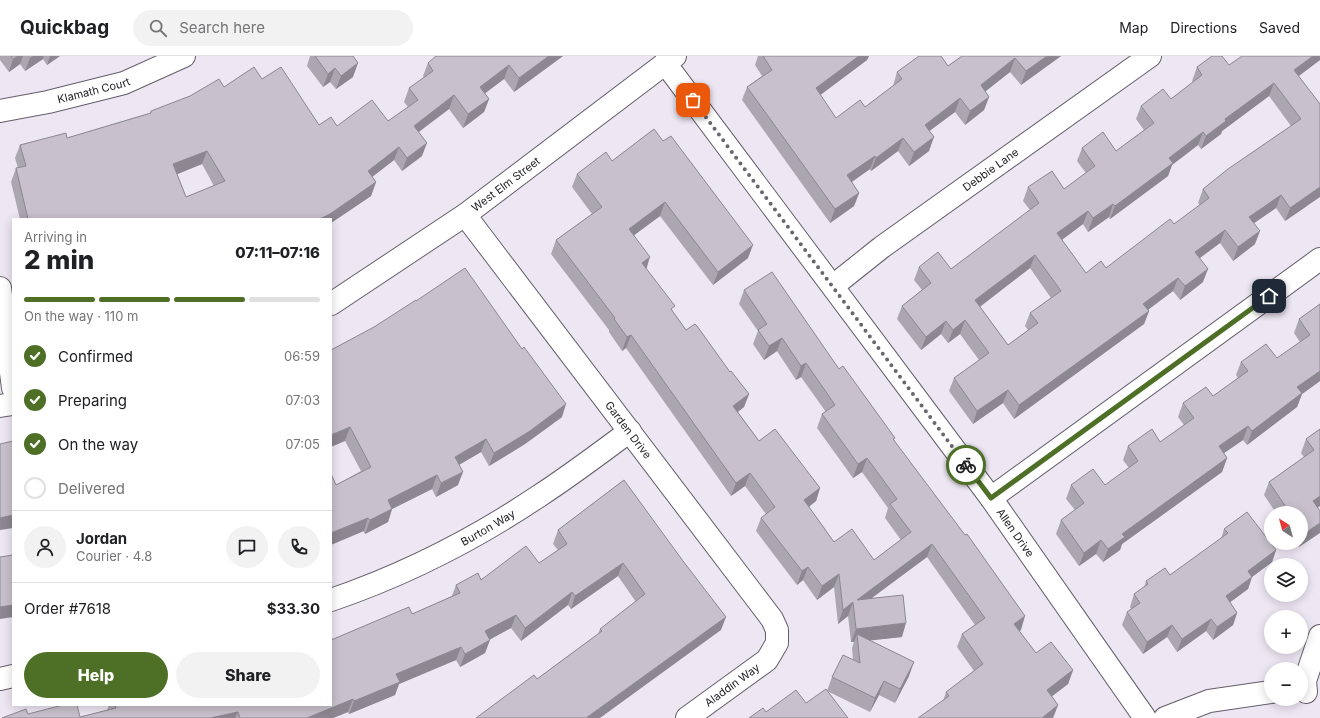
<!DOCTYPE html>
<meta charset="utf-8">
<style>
body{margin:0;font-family:Inter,sans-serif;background:#f2f2f2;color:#202124;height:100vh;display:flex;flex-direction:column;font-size:15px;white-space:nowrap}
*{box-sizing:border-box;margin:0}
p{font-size:13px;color:#757577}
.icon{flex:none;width:22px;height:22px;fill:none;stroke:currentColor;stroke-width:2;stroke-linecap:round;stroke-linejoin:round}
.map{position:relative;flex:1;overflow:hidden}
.panel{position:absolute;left:12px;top:162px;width:320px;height:488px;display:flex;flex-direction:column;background:#fff;border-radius:0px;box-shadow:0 2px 10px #0003}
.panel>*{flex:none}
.needle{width:26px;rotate:324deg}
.buttons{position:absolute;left:1264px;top:450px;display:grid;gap:8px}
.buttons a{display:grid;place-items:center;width:44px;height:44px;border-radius:50%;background:#fff;box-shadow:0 2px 10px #0003;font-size:20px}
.pin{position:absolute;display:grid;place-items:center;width:34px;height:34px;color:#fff;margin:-17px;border-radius:8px;box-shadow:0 2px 6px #0006}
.courier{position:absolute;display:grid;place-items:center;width:40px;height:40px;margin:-20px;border:3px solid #4e6f26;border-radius:50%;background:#fff;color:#222;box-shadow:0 1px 5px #0007}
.headline em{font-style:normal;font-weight:800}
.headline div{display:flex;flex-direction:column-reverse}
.headline{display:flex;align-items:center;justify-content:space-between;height:68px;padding:0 12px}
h1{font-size:26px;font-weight:800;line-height:30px}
.bar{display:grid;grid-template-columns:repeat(4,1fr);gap:6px 4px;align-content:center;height:48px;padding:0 12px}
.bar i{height:5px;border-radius:3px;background:#e0e0e0}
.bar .active{background:#4e6f26}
.bar p{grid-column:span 4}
.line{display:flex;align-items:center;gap:10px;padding:0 12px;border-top:1px solid #e0e0e0}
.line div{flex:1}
.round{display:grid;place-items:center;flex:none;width:42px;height:42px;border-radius:21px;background:#f2f2f2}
ol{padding:0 12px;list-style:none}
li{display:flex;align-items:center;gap:12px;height:44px}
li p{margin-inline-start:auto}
li .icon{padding:4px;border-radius:50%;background:#4e6f26;color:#fff;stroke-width:4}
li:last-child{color:#757577}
li i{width:22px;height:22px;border:2px solid #e0e0e0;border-radius:50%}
.button{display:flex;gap:8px;margin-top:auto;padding:8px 12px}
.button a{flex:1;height:46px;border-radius:24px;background:#4e6f26;color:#fff;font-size:16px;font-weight:800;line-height:46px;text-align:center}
.button a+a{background:#f2f2f2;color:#202124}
header{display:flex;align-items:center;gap:24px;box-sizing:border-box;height:56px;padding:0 20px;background:#fff;border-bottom:1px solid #e0e0e0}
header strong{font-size:19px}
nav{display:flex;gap:22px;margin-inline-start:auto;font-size:14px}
.search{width:280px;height:36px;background:#f2f2f2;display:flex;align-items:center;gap:10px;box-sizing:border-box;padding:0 14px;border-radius:22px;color:#757577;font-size:15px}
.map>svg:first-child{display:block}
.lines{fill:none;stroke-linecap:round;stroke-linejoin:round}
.minor-casing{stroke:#645e69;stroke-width:24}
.minor{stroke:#fff;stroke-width:22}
.wall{fill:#aca6b0;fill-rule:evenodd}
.shaded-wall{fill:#8c8790}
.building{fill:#c8c1cd;stroke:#8c8790;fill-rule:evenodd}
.done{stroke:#6a666e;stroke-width:4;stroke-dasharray:0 7.2}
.route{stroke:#4e6f26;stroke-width:5}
.labels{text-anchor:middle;stroke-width:4;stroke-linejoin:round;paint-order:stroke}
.street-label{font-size:11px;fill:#242126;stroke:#fff}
</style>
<header>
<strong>Quickbag</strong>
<div class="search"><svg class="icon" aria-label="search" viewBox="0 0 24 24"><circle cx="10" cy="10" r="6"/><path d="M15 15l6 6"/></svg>Search here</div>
<nav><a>Map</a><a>Directions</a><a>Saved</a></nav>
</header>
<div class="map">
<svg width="1320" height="662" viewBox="0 0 1320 662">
<rect width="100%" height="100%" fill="#ede6f3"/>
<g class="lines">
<g class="minor-casing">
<g id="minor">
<path id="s1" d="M665 7 991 442 1145 662"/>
<path id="s2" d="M0 55 48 46 124 27 184 0"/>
<path id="s3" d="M465 159 772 563 777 574V587L767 604 687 662"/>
<path id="s4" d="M833 230 882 191 1150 0"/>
<path d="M0 232 13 332"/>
<path id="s5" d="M331 248 465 159 675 0"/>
<path d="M0 350 13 348"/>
<path d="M991 442 1320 203"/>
<path id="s6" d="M331 544C404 519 475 483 539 440 570 420 600 397 630 375"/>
<path d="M0 623 13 620"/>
<path d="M1306 636 1305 625 1320 580"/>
<path d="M1165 662 1209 645 1271 636"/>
</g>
</g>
<use href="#minor" class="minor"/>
</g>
<g class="wall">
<path d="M0 0H60L47 9 43 3 25 15 20 8 9 16 0 4Z"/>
<path d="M310 0H353V21L336 33 330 26 323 31 307 10Z"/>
<path d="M563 0 514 36 504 23 485 37 489 43 484 56 463 72 449 53 419 76 422 100 402 115 394 104 372 121 376 126 371 140 331 167V163H20L11 126 16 112H18L15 102 20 89 67 82 150 57 151 55 224 31 262 23 319 69 337 70 388 65 408 51 404 46 409 32 424 22 423 20 428 7ZM202 108 214 130 186 141 177 118Z"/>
<path d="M758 0H869L867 4 820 39 836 62 865 51 893 30 897 16 948 10 962 0H1061L1021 29 1010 16 985 35 989 41 984 54 965 69 955 56 929 75V95L909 110 898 95 871 115 870 113 851 126 859 137 854 150 830 167 742 44 747 31 762 20 755 9Z"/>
<path d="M1320 0V4L1299 20 1307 150 1285 165 1276 152 1254 167 1255 188 1233 205 1220 187 1200 202 1203 226 1180 244 1173 235 1148 254 1149 255 1144 268 1014 363 1003 347 973 368 949 335 954 322 979 304 960 278 948 287 941 278 921 294 897 263 902 250 922 234 914 224 919 211 951 213 1030 154 1023 145 1028 131 1064 133 1086 117 1077 105 1082 92 1116 95 1144 74 1136 63 1141 50 1171 43 1193 26 1192 25 1197 11 1229 9ZM1269 40 1291 70 1203 133 1198 147 1200 149 1174 168 1106 212 1086 217 1062 184 1083 168 1088 176 1109 161 1110 163 1168 120 1172 109 1198 89 1201 93 1221 78 1222 75ZM1030 212 1051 242 1030 257 1025 270 1028 274 1008 289 980 251Z"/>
<path d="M612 105 748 202 713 229 660 160 634 179 646 212 673 256 686 274 730 316 749 338 744 351 738 356 759 385 820 432 816 445 809 451 834 486 874 504 901 484 885 462 888 452 862 416 853 422 817 372 822 358 826 356 801 321 796 324 777 295 764 304 753 288 758 275 739 248 744 234 839 313 894 384 1021 574 1019 575 1036 597 1073 614 1068 628 1052 640 1058 649 1053 662H918L943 645 946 636 974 615 957 591 962 578 975 569 927 501 872 542 902 581 869 584 909 620 895 647 879 639 870 656 827 635 832 621 853 604 852 592 854 586H851L848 560 838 568 834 531 817 544 803 524 797 529 756 475 761 462 766 458 745 430 731 440 626 292 622 295 609 276V274L551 198 556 184 592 158 572 131 577 118Z"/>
<path d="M416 245 522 293 562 361 525 388 489 410 481 396 459 409 458 429 436 441 432 433 392 453 388 466 365 478 336 429 361 415 345 385 374 271Z"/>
<path d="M1320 248V325L1302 338 1297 351 1247 389 1243 384 1224 397 1227 402 1222 416 1122 488 1120 494 1103 506 1096 498 1079 510 1056 478 1061 464 1075 454 1066 443 1071 429H1105L1129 412 1123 404 1128 390 1160 386 1184 369 1178 361 1183 347 1213 340 1238 322 1236 319 1241 306 1277 302 1300 286 1294 277 1299 263Z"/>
<path d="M1320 373V450L1318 451 1299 491 1296 487H1301V457H1276L1264 439 1269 426 1304 401 1301 397 1306 383Z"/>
<path d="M624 424 721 574 537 623 598 578 600 573 636 546 618 520 571 553 568 549 521 585 511 572 490 583 485 597 460 611 456 604 399 628 395 639 349 658 348 656 333 662H2L28 658 80 661 107 654 109 649H331L412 558 452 540 456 529 481 524 539 507 558 494 553 488 558 474Z"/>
<path d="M1224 473 1276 494 1272 506 1252 521 1248 533 1230 546 1237 557 1233 569 1213 584 1206 575 1177 596 1167 581 1143 598 1122 569 1127 556 1131 553 1130 551 1134 538 1144 532 1146 525 1170 519 1221 483Z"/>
</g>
<g class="shaded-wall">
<path d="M18 0H23L20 8 9 16 13 3Z"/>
<path d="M33 0H44L43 3 25 15 30 2Z"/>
<path d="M50 0H60L47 9Z"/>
<path d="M549 0H563L514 36 519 22Z"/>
<path d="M859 0H869L867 4 811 46 816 32Z"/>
<path d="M1047 0H1061L1021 29 1026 15Z"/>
<path d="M1313 0H1320V4L1289 27 1294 14Z"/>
<path d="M1015 2 1010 16 976 43 981 29Z"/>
<path d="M358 7 353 21 336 33 341 20Z"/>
<path d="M509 9 504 23 475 45 480 31Z"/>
<path d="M335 12 330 26 323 31 328 18Z"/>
<path d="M1274 27 1269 40 1222 75 1221 78 1201 93 1206 80 1225 63Z"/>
<path d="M454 39 449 53 409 83 414 70Z"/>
<path d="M989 41 984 54 965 69 970 55Z"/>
<path d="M960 42 955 56 920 82 925 69Z"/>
<path d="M489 43 484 56 463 72 468 58Z"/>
<path d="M1203 76 1198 89 1172 109 1168 120 1110 163 1115 150 1169 102Z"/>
<path d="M934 81 929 95 909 110 914 96Z"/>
<path d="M903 82 898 95 871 115 876 102Z"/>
<path d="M427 87 422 100 402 115 407 102Z"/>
<path d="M399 91 394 104 363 128 368 115Z"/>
<path d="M207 95 202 108 168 122 173 108Z"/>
<path d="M875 100 870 113 842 133 847 119Z"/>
<path d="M376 126 371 140 331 167V163H320Z"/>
<path d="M1320 131V141L1285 165 1290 152Z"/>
<path d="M859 137 854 150 830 167 835 153Z"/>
<path d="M1281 139 1276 152 1244 174 1249 161Z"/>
<path d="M665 146 660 160 625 186 629 173Z"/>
<path d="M1113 148 1109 161 1088 176 1093 162Z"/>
<path d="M1088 155 1083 168 1052 191 1057 177Z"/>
<path d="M1225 174 1220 187 1190 209 1195 196Z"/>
<path d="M1260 175 1255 188 1233 205 1238 191Z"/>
<path d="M753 189 748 202 713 229 718 216Z"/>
<path d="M1035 199 1030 212 970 258 975 244Z"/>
<path d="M650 201 646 214 642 207Z"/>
<path d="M1208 213 1203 226 1180 244 1185 230Z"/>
<path d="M1178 222 1173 235 1138 261 1143 248Z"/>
<path d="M1149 255 1144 268 1014 363 1019 349Z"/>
<path d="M965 264 960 278 948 287 953 274Z"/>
<path d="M946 265 941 278 921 294 926 281Z"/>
<path d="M631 279 626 292 622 295 627 281Z"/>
<path d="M782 282 777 295 764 304 769 290Z"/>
<path d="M806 307 801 321 796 324 801 310Z"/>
<path d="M1320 315V325L1302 338 1297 351 1247 389 1252 375 1297 331Z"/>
<path d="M1008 334 1003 347 973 368 977 355Z"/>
<path d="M749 338 744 351 728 363 733 350Z"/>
<path d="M566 348 562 361 525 388 489 410 494 397Z"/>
<path d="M1248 370 1243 384 1214 404 1219 390Z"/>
<path d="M350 371 345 385 331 391V379Z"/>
<path d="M486 383 481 396 450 414 455 401Z"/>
<path d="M867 402 862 416 853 422 858 408Z"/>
<path d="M1227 402 1222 416 1122 488 1120 494 1103 506 1108 493 1122 478Z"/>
<path d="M463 416 458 429 436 441 441 427Z"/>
<path d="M750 417 745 430 731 440 736 427Z"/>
<path d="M437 419 432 433 392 453 388 466 365 478 370 464 388 444Z"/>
<path d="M820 432 816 445 799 458 804 444Z"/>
<path d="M1320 440V450L1308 459 1313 445Z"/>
<path d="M13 459V472L0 474V462Z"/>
<path d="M368 462 364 475 331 489V477Z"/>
<path d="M1320 467V477L1299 491 1304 478Z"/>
<path d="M1101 484 1096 498 1079 510 1084 497Z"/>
<path d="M932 488 927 501 854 555 857 544Z"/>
<path d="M1276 494 1272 506 1252 521 1248 533 1221 553 1226 540 1248 515Z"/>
<path d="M623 507 618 520 571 553 575 540Z"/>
<path d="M808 511 803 524 797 529 802 515Z"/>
<path d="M839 518 834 531 817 544 822 530Z"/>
<path d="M572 536 568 549 521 585 525 572Z"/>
<path d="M853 546 848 560 838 568 843 554Z"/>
<path d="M13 549V561L0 563V551Z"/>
<path d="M1237 557 1233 569 1213 584 1217 571Z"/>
<path d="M516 559 511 572 480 589 485 575Z"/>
<path d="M1025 560 1021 574 1009 582 1014 568Z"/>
<path d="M726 561 721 574 600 662H586Z"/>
<path d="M1211 563 1206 575 1177 596 1182 583Z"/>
<path d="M906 567 902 581 857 586V578L854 586H851L856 573Z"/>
<path d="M1172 569 1167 581 1143 598 1147 586Z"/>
<path d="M490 584 485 597 460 611 465 598Z"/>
<path d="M461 591 456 604 399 628 395 639 349 658 354 645 396 618Z"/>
<path d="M914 606 909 620 895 647 900 633Z"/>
<path d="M1073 614 1068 628 1042 648 1047 634Z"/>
<path d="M884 625 879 639 870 656 875 642Z"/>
<path d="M353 643 348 656 333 662H307Z"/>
<path d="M1058 649 1053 662H1042Z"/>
<path d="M238 656 235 662H210Z"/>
</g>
<g class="building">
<path d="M11 0H18L13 3Z"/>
<path d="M315 0H353L358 7 341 20 335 12 328 18Z"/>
<path d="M436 0H549L519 22 509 9 480 31 489 43 468 58 454 39 414 70 427 87 407 102 399 91 368 115 376 126 330 158 320 163H28L16 112 26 110 20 89 66 77 67 82 151 57V55L190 40 219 23 224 31 254 11 262 23 281 11 319 69 331 61 337 70 372 44 388 65 418 44 409 32 433 15 428 7ZM207 95 225 125 186 141 173 108Z"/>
<path d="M763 0H859L816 32 836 62 860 44 865 51 902 23 897 16 919 0H941L948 10 962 0H1047L1026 15 1015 2 981 29 989 41 970 55 960 42 925 69 934 81 914 96 903 82 876 102 875 100 847 119 859 137 835 153 747 31 772 14Z"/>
<path d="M1212 0H1222L1229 9 1242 0H1313L1294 14 1320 48V131L1290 152 1281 139 1249 161 1260 175 1238 191 1225 174 1195 196 1208 213 1185 230 1178 222 1143 248 1149 255 1019 349 1008 334 977 355 954 322 989 297 965 264 953 274 946 265 926 281 902 250 931 227 919 211 938 196 951 213 1039 147 1028 131 1052 115 1064 133 1095 110 1082 92 1103 76 1116 95 1154 67 1141 50 1163 33 1171 43 1202 19 1197 11ZM1274 27 1301 63 1228 113 1203 133 1209 142 1174 168 1170 163 1106 212 1101 205 1086 217 1057 177 1088 155 1093 162 1113 148 1115 150 1173 107 1169 102 1203 76 1206 80 1226 65 1225 63ZM1035 199 1061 235 1030 257 1038 267 1008 289 975 244Z"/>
<path d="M654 73 663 85 671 80 753 189 718 216 665 146 629 173 650 201 642 207 675 250 671 253 686 274 695 268 697 270 730 316 731 315 749 338 733 350 759 385 775 373 820 432 804 444 834 486 852 473 874 504 911 476 890 448 897 443 867 402 858 408 822 358 835 349 806 307 801 310 782 282 769 290 758 274 767 268 744 234 772 216 839 313 843 310 895 382 893 383 965 479 967 478 1025 560 1014 568 1036 597 1051 586 1073 614 1047 634 1058 649 1042 662H918L949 640 946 636 983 608 962 578 985 562 932 488 857 544 903 539 906 567 856 573 853 546 843 554 839 518 822 530 808 511 802 515 761 462 775 451 750 417 736 427 631 279 627 281 614 263 615 262 556 184 602 151 577 118 606 96 612 105Z"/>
<path d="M465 212 522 293 524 291 566 348 530 375 494 397 486 383 455 401 463 416 441 427 437 419 388 444 392 453 370 464 368 462 331 477V418L336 429 371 411 350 371 331 379V294L374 271 416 244V245Z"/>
<path d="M1320 248V315L1297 331 1302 337 1252 375 1248 370 1219 390 1227 402 1122 478 1125 481 1108 493 1101 484 1084 497 1061 464 1084 447 1071 429 1093 413 1105 429 1138 405 1128 390 1152 373 1160 386 1194 362 1183 347 1206 331 1213 340 1248 315 1241 306 1266 288 1277 302 1310 279 1299 263Z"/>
<path d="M1320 373V440L1313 445 1320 455V467L1304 478 1301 473V457H1290L1269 426 1314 394 1306 383Z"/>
<path d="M13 385V459L0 462V388Z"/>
<path d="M624 424 683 505 726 561 586 662H476L534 619 537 623 602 575 600 573 645 538 623 507 575 540 572 536 525 572 516 559 485 575 490 584 465 598 461 591 396 618 400 626 354 645 353 643 307 662H240L238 656 210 662H2L26 653 28 658 63 649H77L80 661 116 652 115 649H331V584L409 551 412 558 460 537 456 529 478 517 481 524 526 490 539 507 567 488 558 474Z"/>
<path d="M1247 456 1276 494 1248 515 1252 521 1226 540 1237 557 1217 571 1211 563 1182 583 1172 569 1147 586 1127 556 1140 547 1134 538 1148 528 1146 525 1165 512 1170 519 1228 477 1224 473Z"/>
<path d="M13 499V549L0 551V501Z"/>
<path d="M857 578 914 606 900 633 884 625 875 642 832 621 843 599 860 607Z"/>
<path d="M826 633 848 662H749L763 652 766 656 796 634 806 647Z"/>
</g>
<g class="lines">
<path class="done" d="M693 44 966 409"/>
<path class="route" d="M966 409 991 442 1269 240"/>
</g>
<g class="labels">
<g class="street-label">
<text dy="4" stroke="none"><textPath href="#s2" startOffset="96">Klamath Court</textPath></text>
<text dy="4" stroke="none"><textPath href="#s4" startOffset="196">Debbie Lane</textPath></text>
<text dy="4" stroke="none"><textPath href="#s5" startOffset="212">West Elm Street</textPath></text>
<text dy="4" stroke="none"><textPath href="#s3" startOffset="270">Garden Drive</textPath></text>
<text dy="4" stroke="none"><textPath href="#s6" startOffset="173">Burton Way</textPath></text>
<text dy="4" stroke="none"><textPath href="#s1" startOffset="586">Allen Drive</textPath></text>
<text transform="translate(732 629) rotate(-36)" y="4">Aladdin Way</text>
</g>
</g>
</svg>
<div class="buttons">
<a><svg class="needle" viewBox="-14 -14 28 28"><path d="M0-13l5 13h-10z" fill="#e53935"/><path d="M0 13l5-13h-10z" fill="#757577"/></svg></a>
<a><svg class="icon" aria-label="layers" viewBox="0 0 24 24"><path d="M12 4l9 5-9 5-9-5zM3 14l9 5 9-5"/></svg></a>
<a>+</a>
<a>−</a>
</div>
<div class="pin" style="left:693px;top:44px;background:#ea580c"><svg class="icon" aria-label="bag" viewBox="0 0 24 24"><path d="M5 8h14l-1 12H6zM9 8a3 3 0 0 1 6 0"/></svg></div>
<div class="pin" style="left:1269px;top:240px;background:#1f2937"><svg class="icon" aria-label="home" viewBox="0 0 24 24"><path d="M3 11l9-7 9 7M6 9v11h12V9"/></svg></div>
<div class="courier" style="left:966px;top:409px"><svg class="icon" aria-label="bike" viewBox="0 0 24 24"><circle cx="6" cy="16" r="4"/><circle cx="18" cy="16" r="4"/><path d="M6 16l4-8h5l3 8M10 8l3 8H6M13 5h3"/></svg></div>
<section class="panel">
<div class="headline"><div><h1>2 min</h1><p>Arriving in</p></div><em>07:11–07:16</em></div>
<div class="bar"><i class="active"></i><i class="active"></i><i class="active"></i><i></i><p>On the way · 110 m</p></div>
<ol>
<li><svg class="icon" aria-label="check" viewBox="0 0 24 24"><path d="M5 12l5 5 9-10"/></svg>Confirmed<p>06:59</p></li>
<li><svg class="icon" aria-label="check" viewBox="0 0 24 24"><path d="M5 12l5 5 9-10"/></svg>Preparing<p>07:03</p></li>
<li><svg class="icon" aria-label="check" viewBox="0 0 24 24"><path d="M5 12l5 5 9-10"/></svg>On the way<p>07:05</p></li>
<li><i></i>Delivered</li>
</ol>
<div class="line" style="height:72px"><a class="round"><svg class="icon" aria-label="person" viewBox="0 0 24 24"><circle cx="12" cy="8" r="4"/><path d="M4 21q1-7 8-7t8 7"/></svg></a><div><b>Jordan</b><p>Courier · 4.8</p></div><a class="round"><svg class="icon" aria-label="chat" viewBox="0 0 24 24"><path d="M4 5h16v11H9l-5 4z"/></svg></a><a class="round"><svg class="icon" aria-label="phone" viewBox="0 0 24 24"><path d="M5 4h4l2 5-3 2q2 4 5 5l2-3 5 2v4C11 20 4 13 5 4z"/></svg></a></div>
<div class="line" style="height:52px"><div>Order #7618</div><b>$33.30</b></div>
<div class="button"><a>Help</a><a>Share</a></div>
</section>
</div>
